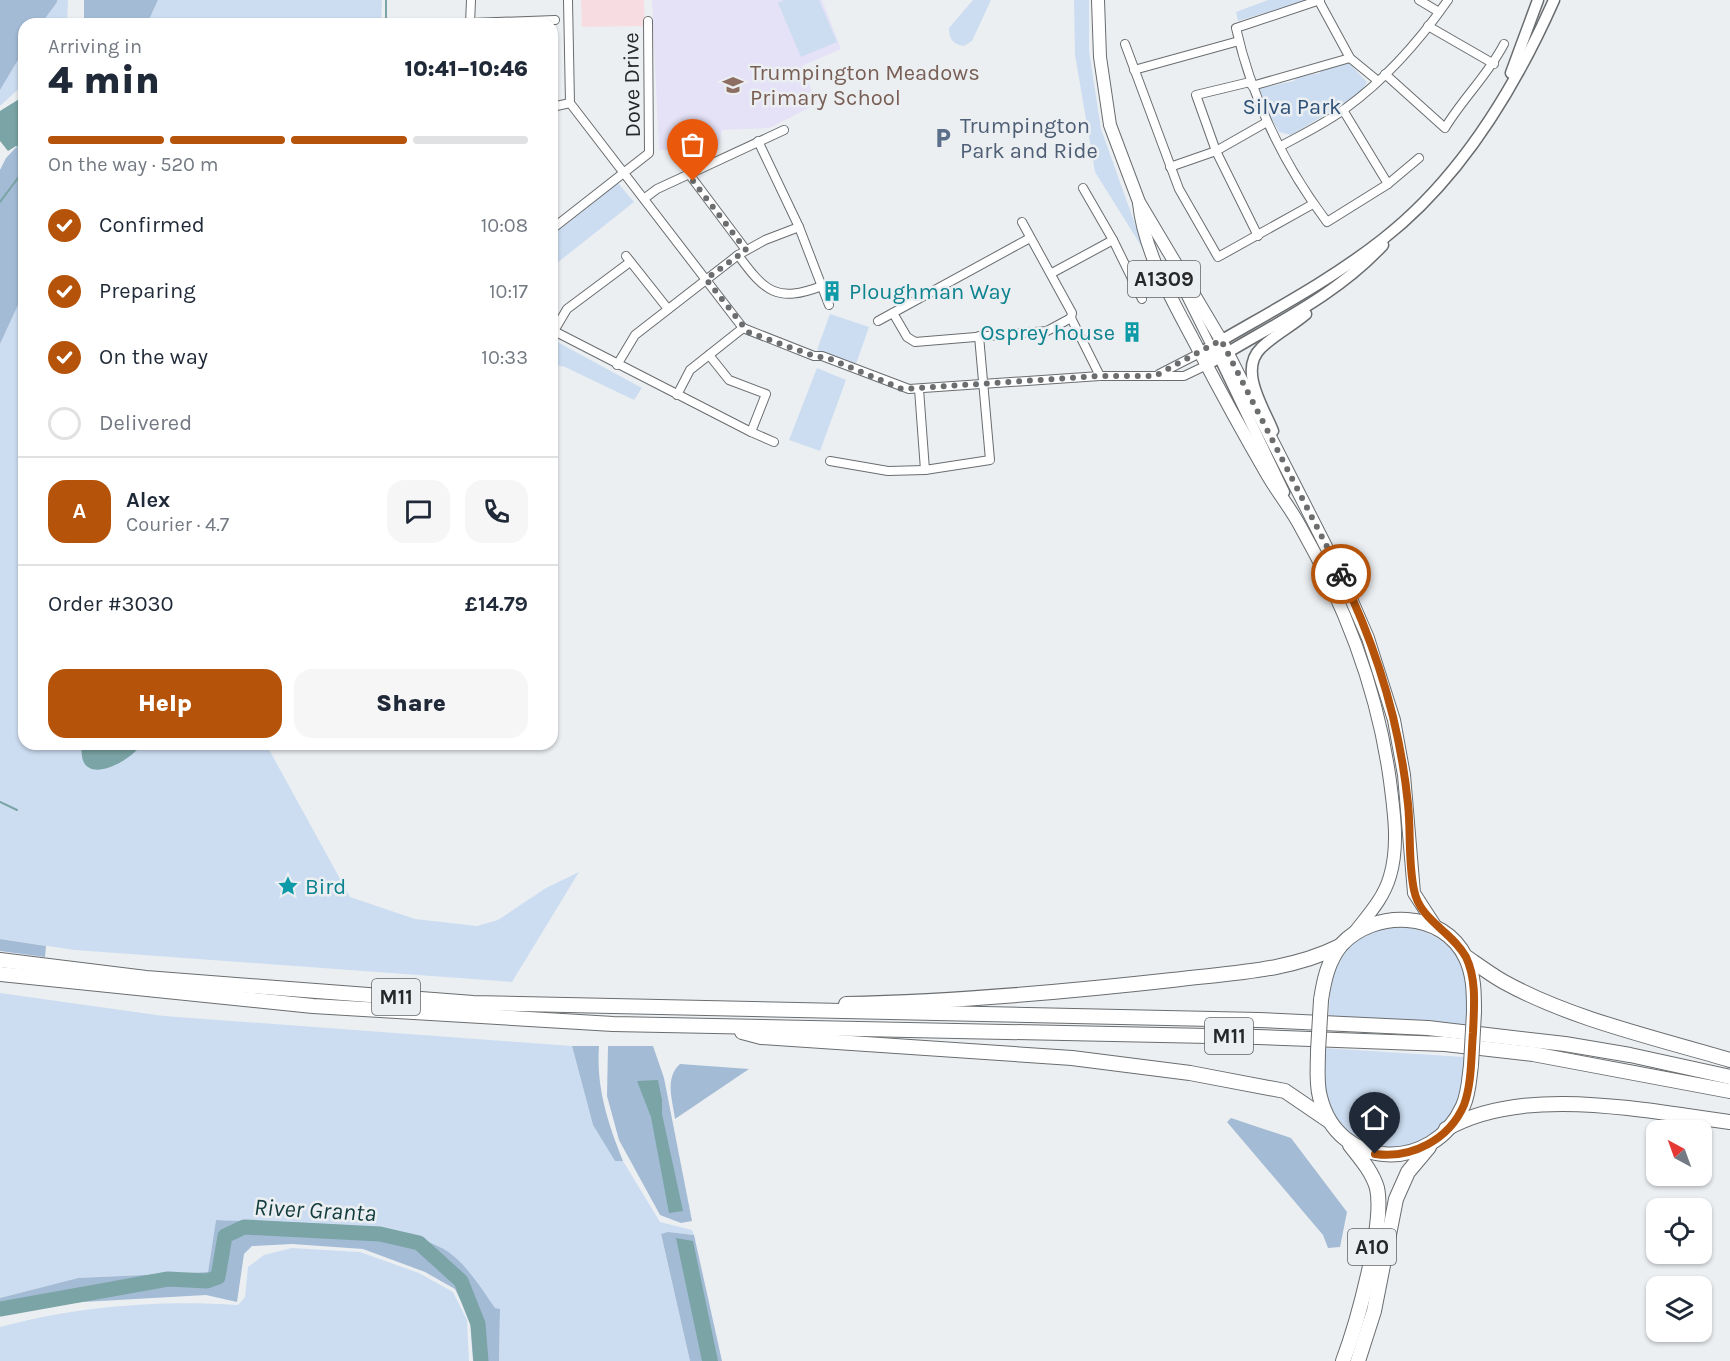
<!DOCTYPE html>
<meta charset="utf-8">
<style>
body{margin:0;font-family:Karla,sans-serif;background:#f6f6f7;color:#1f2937;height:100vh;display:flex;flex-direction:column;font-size:22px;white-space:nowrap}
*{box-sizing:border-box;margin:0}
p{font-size:20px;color:#747a83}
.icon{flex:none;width:33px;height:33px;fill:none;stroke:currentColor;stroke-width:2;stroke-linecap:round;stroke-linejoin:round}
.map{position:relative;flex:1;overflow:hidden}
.drawer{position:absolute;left:18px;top:18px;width:540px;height:732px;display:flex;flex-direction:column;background:#fff;border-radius:18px;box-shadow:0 2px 4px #0004}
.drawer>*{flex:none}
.needle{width:39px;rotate:319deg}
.buttons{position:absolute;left:1646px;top:1120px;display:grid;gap:12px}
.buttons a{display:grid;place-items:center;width:66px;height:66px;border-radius:12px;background:#fff;box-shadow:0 2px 4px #0004;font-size:30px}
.pin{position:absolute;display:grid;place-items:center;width:51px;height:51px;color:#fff;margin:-62px -26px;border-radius:50% 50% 50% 0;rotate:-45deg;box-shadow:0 0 6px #0007}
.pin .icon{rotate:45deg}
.courier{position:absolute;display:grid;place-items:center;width:60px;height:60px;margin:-30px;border:4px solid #b45309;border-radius:50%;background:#fff;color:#222;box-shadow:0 2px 8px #0007}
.headline em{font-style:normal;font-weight:800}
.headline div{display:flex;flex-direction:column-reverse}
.headline{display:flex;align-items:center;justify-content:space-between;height:102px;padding:0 30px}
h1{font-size:39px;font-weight:800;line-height:45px}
.bar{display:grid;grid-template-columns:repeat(4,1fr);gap:9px 6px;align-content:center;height:72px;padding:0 30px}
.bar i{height:8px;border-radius:4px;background:#e0e1e3}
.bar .active{background:#b45309}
.bar p{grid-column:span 4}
.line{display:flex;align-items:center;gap:15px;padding:0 30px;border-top:2px solid #e0e1e3}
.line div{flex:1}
.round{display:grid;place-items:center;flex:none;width:63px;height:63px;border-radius:18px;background:#f6f6f7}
ol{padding:0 30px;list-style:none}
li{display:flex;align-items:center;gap:18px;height:66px}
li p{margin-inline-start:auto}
li .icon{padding:6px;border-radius:50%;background:#b45309;color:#fff;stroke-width:4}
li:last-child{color:#747a83}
li i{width:33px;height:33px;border:3px solid #e0e1e3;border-radius:50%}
.cta{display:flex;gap:12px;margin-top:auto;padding:12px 30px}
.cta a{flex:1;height:69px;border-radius:18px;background:#b45309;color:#fff;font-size:24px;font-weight:800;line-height:69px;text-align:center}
.cta a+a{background:#f6f6f7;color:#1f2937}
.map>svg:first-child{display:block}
.commercial{fill:#f7dde1}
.education{fill:#e5e1f7}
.green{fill:#ccddf1}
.forest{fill:#a3bbd5}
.water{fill:#7aa4a5}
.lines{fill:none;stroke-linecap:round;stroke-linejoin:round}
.stream{stroke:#7aa4a5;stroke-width:2}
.river{stroke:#7aa4a5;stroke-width:15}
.street-casing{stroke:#6a6d6f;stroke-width:10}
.secondary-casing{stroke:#6a6d6f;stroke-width:13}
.primary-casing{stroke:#6a6d6f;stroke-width:14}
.highway-casing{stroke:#6a6d6f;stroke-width:16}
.street{stroke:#fff;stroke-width:8}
.secondary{stroke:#fff;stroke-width:10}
.primary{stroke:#fff;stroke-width:12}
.highway{stroke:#fff;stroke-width:14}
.highway-bridge-casing{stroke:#6a6d6f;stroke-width:16;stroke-linecap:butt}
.highway-bridge{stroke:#fff;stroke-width:14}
.done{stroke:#6b6d6f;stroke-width:6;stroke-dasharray:0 10.8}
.route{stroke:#b45309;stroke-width:8}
.labels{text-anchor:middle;stroke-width:5;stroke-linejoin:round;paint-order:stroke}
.shield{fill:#eceff2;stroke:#616365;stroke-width:1.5}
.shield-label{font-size:21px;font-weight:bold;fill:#262728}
.education-label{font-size:22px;fill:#785e54;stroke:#eceff2;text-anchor:start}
.street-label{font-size:22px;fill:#262728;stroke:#eceff2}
.park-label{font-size:22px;fill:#2e5177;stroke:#eceff2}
.service-label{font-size:22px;fill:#4e5e75;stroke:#eceff2;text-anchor:start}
.culture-label{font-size:22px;fill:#0d838f;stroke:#eceff2;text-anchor:start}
.water-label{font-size:24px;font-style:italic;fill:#133c3e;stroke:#eceff2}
</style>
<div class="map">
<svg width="1730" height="1361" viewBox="0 0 1730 1361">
<rect width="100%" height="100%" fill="#eceff2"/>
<path class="commercial" d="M581 0H644L645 26 582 27Z"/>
<path class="education" d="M652 0H822L841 49 802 66 817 104 769 128 722 130 718 150H659Z"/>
<g class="green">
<path d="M57 0H68L67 24H41Z"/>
<path d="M158 0H382L381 24H147Z"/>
<path d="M784 0H819L837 42 801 57 778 3Z"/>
<path d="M973 0H991L972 41 964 46C953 44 949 40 949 28Z"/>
<path d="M1074 0H1089V51L1101 129 1145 252 1095 172 1075 55Z"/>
<path d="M1268 0H1308L1238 21 1236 12Z"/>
<path d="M24 50V84L0 106V90Z"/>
<path d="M1348 62 1367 82 1361 93 1291 135 1279 132 1257 93 1261 88 1294 81 1297 77 1320 73 1321 69Z"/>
<path d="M618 183 634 202 552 267V236Z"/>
<path d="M24 292V744H266L350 897 415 919 477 926 498 920 546 888 579 872 512 982 75 950 0 939V344Z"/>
<path d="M830 314 869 327 856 364 817 350Z"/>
<path d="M552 339 642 388 634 400 565 367 552 364Z"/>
<path d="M817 368 846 380 820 451 789 440Z"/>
<path d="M1406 927C1431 931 1460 947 1466 974 1470 990 1468 1010 1468 1026L1329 1018C1329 966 1345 925 1406 927Z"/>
<path d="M0 993 164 1016 572 1046 593 1125 615 1161H623L660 1222 692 1230 694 1235 668 1232 661 1235 690 1361H499L500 1309H495L458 1261 441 1247 422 1241 391 1232 216 1220 208 1272 78 1278 0 1298Z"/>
<path d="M1324 1048 1464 1057C1464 1074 1464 1095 1455 1111 1428 1158 1357 1160 1332 1110 1329 1105 1325 1100 1324 1094 1322 1080 1324 1063 1324 1048Z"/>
<path d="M292 1248 360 1252 419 1273 453 1292 467 1320 469 1361H0V1327C78 1306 158 1300 238 1305L245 1297 248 1267 264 1255Z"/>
</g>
<g class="forest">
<path d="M0 0H57V2L41 24H24V50L0 90Z"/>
<path d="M84 0H158L147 24H84Z"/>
<path d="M24 139V292L0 344V170L6 158Z"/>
<path d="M0 939 46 946 45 957 0 951Z"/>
<path d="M572 1046H599C596 1088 608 1123 623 1161H615L593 1125Z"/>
<path d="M608 1046H653L664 1078 692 1221 681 1223 660 1215 619 1140 607 1096Z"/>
<path d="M680 1064 749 1069 675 1119C673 1101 664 1078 680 1064Z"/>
<path d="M1231 1118 1291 1138 1347 1212 1340 1247 1328 1248 1323 1235 1227 1122Z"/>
<path d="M216 1220C280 1223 383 1219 440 1247 464 1259 480 1287 495 1308L500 1309 499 1361H473L470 1320 455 1289 425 1272 363 1249 292 1244 252 1246 244 1254 237 1302 206 1295 65 1303 0 1311V1298L78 1278 208 1272Z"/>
<path d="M668 1232 694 1235 722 1361H690L661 1234Z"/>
</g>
<g class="water">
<path d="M24 96V148L16 146 8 151 0 141V111Z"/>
<path d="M82 744H142C128 764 76 790 82 744Z"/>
<path d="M658 1080 662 1100V1114L683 1211 669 1213 651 1117 637 1081Z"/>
<path d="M676 1238 693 1241 718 1361H702Z"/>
</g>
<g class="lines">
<g class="stream">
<path d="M386 24V0"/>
<path d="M0 202 24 170"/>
<path d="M0 802 17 810"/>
</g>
<path class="river" d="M0 1309 168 1279 207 1281 218 1277 225 1236 244 1227 380 1234 419 1243 461 1281 478 1324 481 1361"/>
<g class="street-casing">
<g id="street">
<path d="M568 0 570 103 743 328 814 356H822L909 389 1100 376H1184L1207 365"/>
<path d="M1320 0 1236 28C1252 98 1284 165 1327 222L1388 184 1343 110"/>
<path d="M1419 0 1439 12"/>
<path d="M1319 1 1350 58 1378 81"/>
<path d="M470 23 555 20"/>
<path d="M470 24 471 0"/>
<path d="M1428 26 1494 64"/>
<path d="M1125 44 1179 189 1218 257 1313 204"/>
<path d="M1134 70 1239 41"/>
<path d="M1385 74 1445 128C1463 98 1488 75 1504 44"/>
<path d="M1250 82 1196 95 1216 151 1267 122"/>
<path d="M1252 86 1350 58"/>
<path d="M552 107 570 103"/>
<path d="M758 141 799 227 829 305"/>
<path d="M1281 146C1303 134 1326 123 1346 108 1386 79 1420 40 1448 0"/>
<path d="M1170 167 1216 151 1258 236"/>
<path d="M689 174 746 250"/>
<path d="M1388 184 1419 158"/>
<path d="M1083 188 1113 240 1142 299"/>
<path d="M645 198 657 189 784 130"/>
<path d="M1022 222 1072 313 1071 318 1100 376"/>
<path d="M552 229 649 153 648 21"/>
<path d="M738 255C765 292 777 303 822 286"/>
<path d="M626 256 668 309"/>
<path d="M630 262 567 309 554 331 751 432 766 394 729 380 709 355"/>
<path d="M1171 266 1210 344V355L1205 364"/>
<path d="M1052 273 1113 240"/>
<path d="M893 313 907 337 915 342 1047 331 1071 318"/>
<path d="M878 321 1030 238"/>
<path d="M617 365 635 335 738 255 765 240 799 227"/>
<path d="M1159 374 1200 353"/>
<path d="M919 389 925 470 990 460 979 336"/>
<path d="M677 395 690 370 743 328"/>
<path d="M751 432 774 442"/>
<path d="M830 461 888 471 925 470"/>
</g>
</g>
<g class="secondary-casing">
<g id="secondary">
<path d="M1511 73 1538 0"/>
<path d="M1217 352 1284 492"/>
<path d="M1200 353C1262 316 1326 284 1383 239 1460 179 1515 88 1554 0"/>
<path d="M1207 365C1267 327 1333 299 1383 245"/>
<path d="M1273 431C1264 408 1238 370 1261 348 1274 335 1292 326 1306 314"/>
</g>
</g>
<g class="primary-casing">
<g id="primary">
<path d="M1098 0 1100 57 1110 125 1139 202 1221 340 1342 578 1368 638 1394 720 1404 775 1414 893 1436 927"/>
<path d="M1139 203C1144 253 1173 301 1196 345 1219 389 1243 433 1268 476 1278 493 1291 509 1300 526 1345 605 1378 692 1390 781 1394 812 1399 846 1390 876 1384 898 1368 915 1354 933"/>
</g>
</g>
<g class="highway-casing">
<g id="highway">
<path d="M1465 956C1478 965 1490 974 1504 982 1571 1019 1656 1038 1730 1060"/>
<path d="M0 960 146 978 473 1003 1259 1020 1428 1028 1565 1044 1630 1055 1730 1077"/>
<path d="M0 974 313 1006 613 1024 1258 1037 1445 1044 1533 1054 1730 1091"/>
<path d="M1321 1000C1324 980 1328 961 1341 945 1374 909 1443 910 1466 958 1474 975 1474 993 1474 1012"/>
<path d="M846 1004C955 1002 1064 992 1172 980 1229 973 1288 972 1340 946"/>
<path d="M742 1032 761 1037 1072 1058 1190 1073 1285 1091 1329 1121"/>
<path d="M1318 1051C1318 1066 1316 1083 1320 1097 1338 1171 1433 1173 1463 1106 1469 1093 1469 1079 1471 1065"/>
<path d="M1446 1129C1525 1084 1644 1111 1730 1122"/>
<path d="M1343 1361C1357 1324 1385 1224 1377 1188 1372 1171 1360 1158 1350 1145"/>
<path d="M1358 1361 1374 1311 1396 1199 1408 1172 1429 1147"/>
</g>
</g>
<use href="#street" class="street"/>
<use href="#secondary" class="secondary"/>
<use href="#primary" class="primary"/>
<use href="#highway" class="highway"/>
<g class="highway-bridge-casing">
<g id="highway-bridge">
<path d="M1318 1051 1321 1000"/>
<path d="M1471 1065 1474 1012"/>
</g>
</g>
<use href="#highway-bridge" class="highway-bridge"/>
</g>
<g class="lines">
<path class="done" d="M693 181 746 250 706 279 748 332 814 356 828 358 902 389 1100 376H1155L1221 340 1341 574"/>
<path class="route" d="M1341 574C1376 646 1400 725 1408 804 1411 832 1408 862 1414 890 1420 921 1452 931 1466 957 1477 980 1474 1008 1473 1033 1471 1056 1472 1083 1464 1105 1449 1140 1411 1159 1375 1154"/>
</g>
<defs>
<g id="school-bare" transform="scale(1.62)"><path d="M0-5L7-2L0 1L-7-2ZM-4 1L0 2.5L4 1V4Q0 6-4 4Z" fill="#8d6e63" stroke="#eceff2" stroke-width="2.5" paint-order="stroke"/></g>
<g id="parking-bare" transform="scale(1.62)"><path d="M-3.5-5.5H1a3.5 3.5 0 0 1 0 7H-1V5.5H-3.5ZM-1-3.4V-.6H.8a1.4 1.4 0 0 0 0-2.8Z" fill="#5c6f8a" stroke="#eceff2" stroke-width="2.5" paint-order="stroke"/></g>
<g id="building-bare" transform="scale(1.62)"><path d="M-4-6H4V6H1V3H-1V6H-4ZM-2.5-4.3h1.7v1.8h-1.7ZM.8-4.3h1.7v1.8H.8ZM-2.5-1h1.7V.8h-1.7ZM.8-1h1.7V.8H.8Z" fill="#0f9aa8" stroke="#eceff2" stroke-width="2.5" paint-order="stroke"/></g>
<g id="sight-bare" transform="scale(1.62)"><path d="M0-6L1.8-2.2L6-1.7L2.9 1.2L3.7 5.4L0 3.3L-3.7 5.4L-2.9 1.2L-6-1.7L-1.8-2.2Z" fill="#0f9aa8" stroke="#eceff2" stroke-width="2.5" paint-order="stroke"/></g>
</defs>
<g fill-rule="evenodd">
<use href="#school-bare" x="733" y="85"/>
<use href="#parking-bare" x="943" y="138"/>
<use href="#building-bare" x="832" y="291"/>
<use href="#building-bare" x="1132" y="332"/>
<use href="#sight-bare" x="288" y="886"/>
</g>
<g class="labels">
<g class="shield">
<rect x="1128" y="261" width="72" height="36" rx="4.5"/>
<rect x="372" y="979" width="48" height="36" rx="4.5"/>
<rect x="1205" y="1018" width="48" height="36" rx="4.5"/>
<rect x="1348" y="1229" width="48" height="36" rx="4.5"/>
</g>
<g class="shield-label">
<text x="1164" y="286">A1309</text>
<text x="396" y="1004">M11</text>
<text x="1229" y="1043">M11</text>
<text x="1372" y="1254">A10</text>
</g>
<g class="education-label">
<text x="750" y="80">Trumpington Meadows<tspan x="750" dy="25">Primary School</tspan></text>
</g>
<g class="street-label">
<text transform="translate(631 85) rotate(-91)" y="8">Dove Drive</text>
</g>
<g class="park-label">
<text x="1292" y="114">Silva Park</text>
</g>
<g class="service-label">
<text x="960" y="133">Trumpington<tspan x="960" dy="25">Park and Ride</tspan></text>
</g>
<g class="culture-label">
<text x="849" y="299">Ploughman Way</text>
<text x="1115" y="340" text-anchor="end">Osprey house</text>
<text x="305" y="894">Bird</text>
</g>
<g class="water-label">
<text transform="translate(315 1210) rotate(3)" y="8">River Granta</text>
</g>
</g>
</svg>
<div class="buttons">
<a><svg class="needle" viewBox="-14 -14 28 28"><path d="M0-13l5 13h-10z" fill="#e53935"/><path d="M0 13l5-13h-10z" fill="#747a83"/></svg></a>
<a><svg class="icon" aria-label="locate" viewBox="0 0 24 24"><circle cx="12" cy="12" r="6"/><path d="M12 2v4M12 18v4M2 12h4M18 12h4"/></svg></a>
<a><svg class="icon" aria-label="layers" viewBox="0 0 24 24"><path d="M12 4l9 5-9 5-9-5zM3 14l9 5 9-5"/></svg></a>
</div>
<div class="pin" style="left:693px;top:181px;background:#ea580c"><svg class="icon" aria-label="bag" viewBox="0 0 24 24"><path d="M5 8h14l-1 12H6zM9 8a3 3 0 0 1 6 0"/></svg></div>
<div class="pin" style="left:1375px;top:1154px;background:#1f2937"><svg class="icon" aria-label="home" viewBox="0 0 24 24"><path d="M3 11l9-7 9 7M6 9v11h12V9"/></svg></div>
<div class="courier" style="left:1341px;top:574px"><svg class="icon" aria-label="bike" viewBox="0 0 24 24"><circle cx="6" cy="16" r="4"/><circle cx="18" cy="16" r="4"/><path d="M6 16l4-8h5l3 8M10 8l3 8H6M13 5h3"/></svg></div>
<section class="drawer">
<div class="headline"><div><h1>4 min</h1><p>Arriving in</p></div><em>10:41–10:46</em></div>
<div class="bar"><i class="active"></i><i class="active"></i><i class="active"></i><i></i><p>On the way · 520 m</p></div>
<ol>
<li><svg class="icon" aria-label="check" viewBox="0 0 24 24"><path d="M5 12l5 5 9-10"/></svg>Confirmed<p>10:08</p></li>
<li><svg class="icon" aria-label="check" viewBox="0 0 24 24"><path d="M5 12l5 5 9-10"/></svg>Preparing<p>10:17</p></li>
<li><svg class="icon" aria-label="check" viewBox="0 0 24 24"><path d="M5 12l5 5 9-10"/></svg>On the way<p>10:33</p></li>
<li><i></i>Delivered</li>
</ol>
<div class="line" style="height:108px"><b class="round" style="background:#b45309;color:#fff">A</b><div><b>Alex</b><p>Courier · 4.7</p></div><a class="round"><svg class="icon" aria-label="chat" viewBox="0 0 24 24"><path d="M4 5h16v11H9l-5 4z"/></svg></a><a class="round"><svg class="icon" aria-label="phone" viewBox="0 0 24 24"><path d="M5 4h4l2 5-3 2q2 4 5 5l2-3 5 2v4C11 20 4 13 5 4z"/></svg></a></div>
<div class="line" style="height:78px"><div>Order #3030</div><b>£14.79</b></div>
<div class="cta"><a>Help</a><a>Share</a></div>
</section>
</div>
